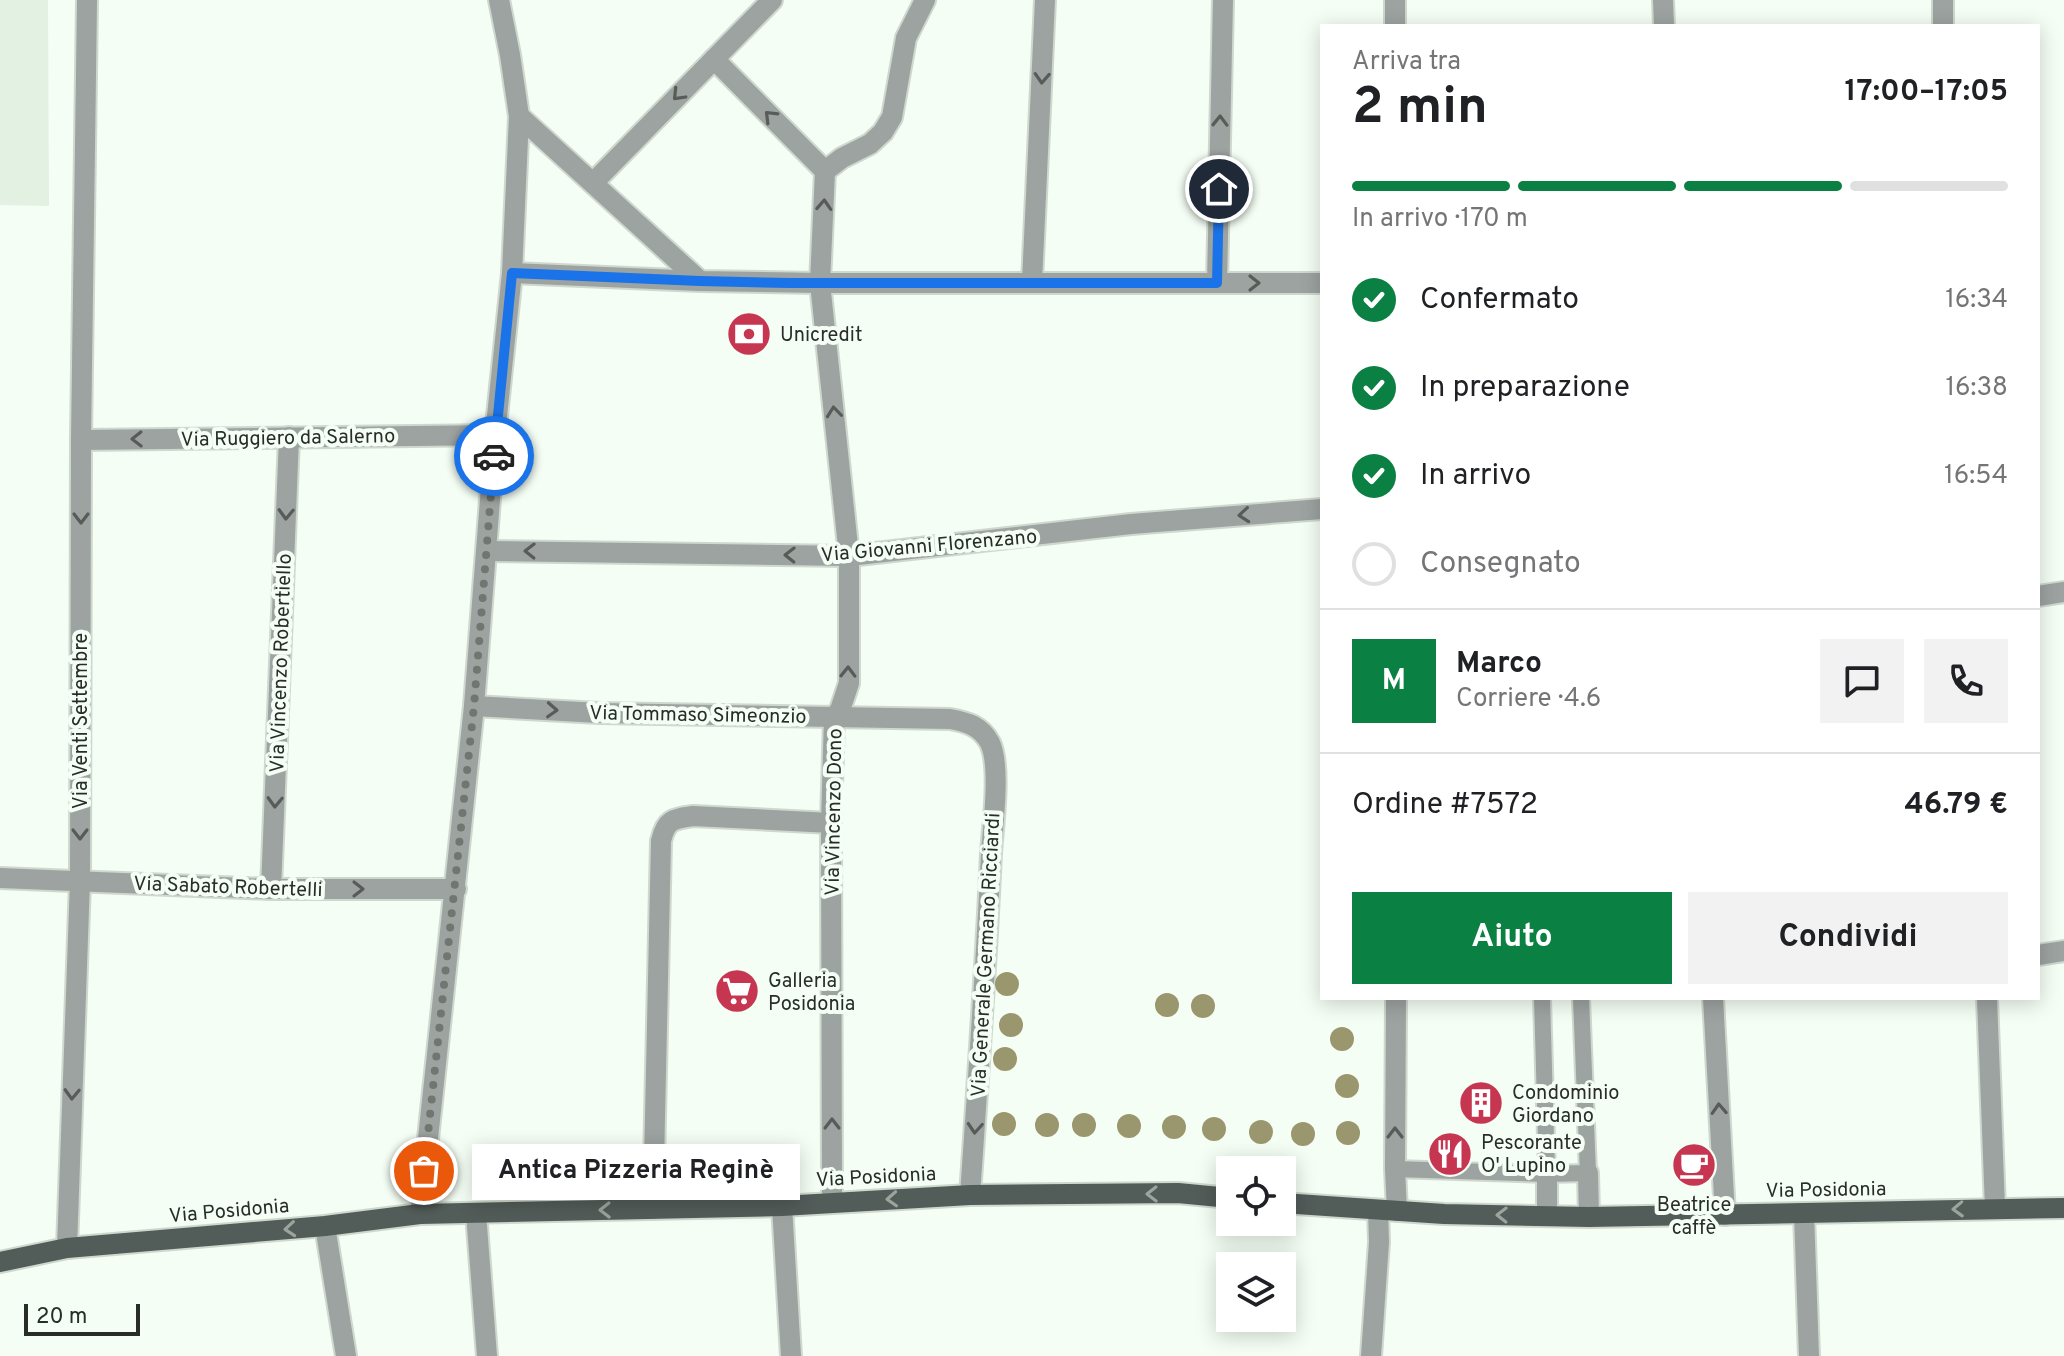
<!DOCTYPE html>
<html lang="it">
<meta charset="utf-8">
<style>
body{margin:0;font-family:Overpass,sans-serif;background:#f2f2f2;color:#202124;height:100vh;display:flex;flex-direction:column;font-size:30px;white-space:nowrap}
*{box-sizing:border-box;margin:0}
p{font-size:26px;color:#757577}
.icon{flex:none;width:44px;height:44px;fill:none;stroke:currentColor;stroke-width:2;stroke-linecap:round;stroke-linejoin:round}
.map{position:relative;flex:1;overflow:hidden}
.side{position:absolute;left:1320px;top:24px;width:720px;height:976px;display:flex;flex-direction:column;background:#fff;border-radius:0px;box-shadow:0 4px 20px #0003}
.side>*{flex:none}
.buttons{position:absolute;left:1216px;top:1156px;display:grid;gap:16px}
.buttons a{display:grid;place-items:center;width:80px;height:80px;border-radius:0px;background:#fff;box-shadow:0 4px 20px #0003;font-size:40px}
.scale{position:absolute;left:24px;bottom:20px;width:116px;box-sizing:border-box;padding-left:8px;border:4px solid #292c29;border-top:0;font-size:22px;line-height:28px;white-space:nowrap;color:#292c29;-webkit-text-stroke:6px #f4fef4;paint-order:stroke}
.pin{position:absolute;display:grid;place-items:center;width:68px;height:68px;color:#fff;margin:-34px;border:4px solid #fff;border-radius:50%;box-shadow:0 2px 8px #0007}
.courier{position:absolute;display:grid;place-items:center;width:80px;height:80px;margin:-40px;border:6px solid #1a73e8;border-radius:50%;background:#fff;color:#222;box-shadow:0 2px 10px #0007}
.bubble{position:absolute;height:56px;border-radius:0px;background:#fff;box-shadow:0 4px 20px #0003;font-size:26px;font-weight:700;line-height:56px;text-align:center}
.headline em{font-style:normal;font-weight:700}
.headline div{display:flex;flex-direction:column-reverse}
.headline{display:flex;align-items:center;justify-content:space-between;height:136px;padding:0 32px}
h1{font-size:52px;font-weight:700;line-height:60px}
.bar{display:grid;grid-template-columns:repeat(4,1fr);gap:12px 8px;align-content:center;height:96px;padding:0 32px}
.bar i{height:10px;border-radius:6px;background:#e0e0e0}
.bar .active{background:#0b8043}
.bar p{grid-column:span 4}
.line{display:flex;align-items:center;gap:20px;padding:0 32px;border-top:2px solid #e0e0e0}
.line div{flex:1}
.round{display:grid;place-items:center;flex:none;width:84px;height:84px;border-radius:0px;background:#f2f2f2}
ol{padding:0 32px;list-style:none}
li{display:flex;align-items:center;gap:24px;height:88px}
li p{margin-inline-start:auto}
li .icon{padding:8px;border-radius:50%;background:#0b8043;color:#fff;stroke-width:4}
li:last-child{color:#757577}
li i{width:44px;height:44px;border:4px solid #e0e0e0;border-radius:50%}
.primary-button{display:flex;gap:16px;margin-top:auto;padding:16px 32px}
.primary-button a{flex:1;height:92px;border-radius:0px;background:#0b8043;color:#fff;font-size:32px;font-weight:700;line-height:92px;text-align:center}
.primary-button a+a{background:#f2f2f2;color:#202124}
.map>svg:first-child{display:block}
.built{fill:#e2f1e2}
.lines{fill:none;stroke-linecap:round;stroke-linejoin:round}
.service-casing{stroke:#cfd8cf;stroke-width:20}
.pedestrian-casing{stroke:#cfd8cf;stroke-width:24}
.minor-casing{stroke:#cfd8cf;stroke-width:24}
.primary-casing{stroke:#cfd8cf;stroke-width:24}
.service{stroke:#9da3a1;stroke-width:16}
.pedestrian{stroke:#9da3a1;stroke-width:20}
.minor{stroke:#9da3a1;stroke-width:20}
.primary{stroke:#525c58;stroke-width:20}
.tree{fill:#9a966e}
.oneway{stroke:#575c59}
.oneway2{stroke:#9ba59e}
.done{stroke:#707670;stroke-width:8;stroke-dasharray:0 14.4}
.route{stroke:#1a73e8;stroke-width:10}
.labels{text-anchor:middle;stroke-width:8;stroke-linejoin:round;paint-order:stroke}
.poi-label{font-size:20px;fill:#292c29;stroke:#f4fef4;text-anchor:start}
.street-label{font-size:20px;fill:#292c29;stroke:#f4fef4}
</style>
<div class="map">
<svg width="2064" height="1356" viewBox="0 0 2064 1356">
<rect width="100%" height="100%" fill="#f4fef4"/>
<path class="built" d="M0 0H48L49 206 0 205Z"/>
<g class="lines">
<g class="service-casing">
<g id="service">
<path d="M1542 998 1547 1174"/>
<path d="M1395 1169 1547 1174 1588 1173 1581 998"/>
</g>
</g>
<g class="pedestrian-casing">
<g id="pedestrian">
<path d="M653 1209 661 841C666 820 672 819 693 816L831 823"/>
<path d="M476 1213 487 1356"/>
</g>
</g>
<g class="minor-casing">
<g id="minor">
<path d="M1395 0V26"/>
<path d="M1663 0 1664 26"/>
<path d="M1943 0V26"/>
<path d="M714 59 825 171"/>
<path d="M519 116 700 281"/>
<path d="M593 183 772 0"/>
<path d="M512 273 700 281 820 283H1322"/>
<path d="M1032 282 1045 0"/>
<path d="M1217 283 1223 0"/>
<path d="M81 440 495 435"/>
<path d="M487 551 849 556 1131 524 1322 509"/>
<path d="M2038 596 2064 592"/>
<path d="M474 706 599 713 950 719C967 722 981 726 990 743 1001 766 993 825 991 853 986 967 978 1081 970 1195"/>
<path d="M0 878 271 889H456"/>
<path d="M271 889 289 437"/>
<path d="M2038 955 2064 951"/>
<path d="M1396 998 1395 1169 1397 1211"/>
<path d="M1713 998 1725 1215"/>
<path d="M1987 998 1995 1208"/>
<path d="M1588 1173 1589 1217"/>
<path d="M1547 1174V1216"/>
<path d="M832 1202 831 823 834 717 840 710 849 683V556L820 283 825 171 842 158 870 144 883 132 892 117 906 38 925 0"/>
<path d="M782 1206 791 1356"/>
<path d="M1804 1213 1809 1356"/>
<path d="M420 1214 474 706 495 435 512 273 519 116 510 55 499 0"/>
<path d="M325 1226 346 1356"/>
<path d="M67 1248 80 881 81 440 87 0"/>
<path d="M1371 1356 1379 1242 1378 1210"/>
</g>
</g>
<g class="primary-casing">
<g id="primary">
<path d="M1282 1203 1444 1214 1589 1217 2064 1208"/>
<path d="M0 1262 67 1248 325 1226 420 1214 782 1206 970 1195 1178 1193 1230 1198"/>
</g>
</g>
<use href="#service" class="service"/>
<use href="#pedestrian" class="pedestrian"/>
<use href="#minor" class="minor"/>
<use href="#primary" class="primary"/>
</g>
<g class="tree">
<circle cx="1007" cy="984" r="12"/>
<circle cx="1167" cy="1005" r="12"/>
<circle cx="1203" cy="1006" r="12"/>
<circle cx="1011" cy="1025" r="12"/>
<circle cx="1342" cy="1039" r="12"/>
<circle cx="1005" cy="1059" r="12"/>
<circle cx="1347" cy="1086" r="12"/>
<circle cx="1004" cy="1124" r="12"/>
<circle cx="1047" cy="1125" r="12"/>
<circle cx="1084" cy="1125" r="12"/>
<circle cx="1129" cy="1126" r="12"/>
<circle cx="1174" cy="1127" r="12"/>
<circle cx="1214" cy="1129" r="12"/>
<circle cx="1261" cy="1132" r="12"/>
<circle cx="1348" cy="1133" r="12"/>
<circle cx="1303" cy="1134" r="12"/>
</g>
<defs><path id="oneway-chevron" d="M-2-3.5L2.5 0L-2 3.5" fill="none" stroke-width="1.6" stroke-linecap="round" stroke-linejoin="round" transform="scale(2)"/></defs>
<g class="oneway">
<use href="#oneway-chevron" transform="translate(1042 78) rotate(93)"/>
<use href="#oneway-chevron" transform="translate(678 95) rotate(134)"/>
<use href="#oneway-chevron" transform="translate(770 116) rotate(-135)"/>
<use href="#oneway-chevron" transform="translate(1220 121) rotate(-89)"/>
<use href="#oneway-chevron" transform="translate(824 205) rotate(-87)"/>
<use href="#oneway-chevron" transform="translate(1254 283)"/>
<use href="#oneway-chevron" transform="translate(834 412) rotate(-96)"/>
<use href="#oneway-chevron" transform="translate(137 439) rotate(179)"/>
<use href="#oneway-chevron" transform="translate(286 514) rotate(92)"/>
<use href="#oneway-chevron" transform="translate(1244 515) rotate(175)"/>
<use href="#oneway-chevron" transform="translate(81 518) rotate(90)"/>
<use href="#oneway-chevron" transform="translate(530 551) rotate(-179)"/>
<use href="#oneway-chevron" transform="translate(790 555) rotate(-179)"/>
<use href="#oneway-chevron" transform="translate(848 672) rotate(-89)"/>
<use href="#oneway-chevron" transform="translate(552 710) rotate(3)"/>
<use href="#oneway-chevron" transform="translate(275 802) rotate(92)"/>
<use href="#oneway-chevron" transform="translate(80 834) rotate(90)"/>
<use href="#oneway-chevron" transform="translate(358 889)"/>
<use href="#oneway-chevron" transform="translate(72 1094) rotate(92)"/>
<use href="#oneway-chevron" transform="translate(1719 1109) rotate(-93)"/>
<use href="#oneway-chevron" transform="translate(832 1124) rotate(-90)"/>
<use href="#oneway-chevron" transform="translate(975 1128) rotate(94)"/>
<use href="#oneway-chevron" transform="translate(1395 1133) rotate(-90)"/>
</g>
<g class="oneway2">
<use href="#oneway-chevron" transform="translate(1152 1194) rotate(179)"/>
<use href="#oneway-chevron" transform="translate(892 1199) rotate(177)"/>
<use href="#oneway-chevron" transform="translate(1958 1209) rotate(178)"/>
<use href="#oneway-chevron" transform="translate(605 1210) rotate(179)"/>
<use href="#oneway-chevron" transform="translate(1502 1215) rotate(-179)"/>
<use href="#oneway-chevron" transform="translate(290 1229) rotate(175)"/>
</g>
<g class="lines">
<path class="done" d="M424 1171 474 706 494 456"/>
<path class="route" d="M494 456 512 273 700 281 790 283H1217L1219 189"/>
</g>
<defs>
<g id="bank-disc" transform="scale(2.3)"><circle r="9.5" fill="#c63651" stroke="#f4fef4"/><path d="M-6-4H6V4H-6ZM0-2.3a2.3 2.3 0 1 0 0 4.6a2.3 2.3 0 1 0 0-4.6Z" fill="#fff"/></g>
<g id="supermarket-disc" transform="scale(2.3)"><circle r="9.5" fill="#c63651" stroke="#f4fef4"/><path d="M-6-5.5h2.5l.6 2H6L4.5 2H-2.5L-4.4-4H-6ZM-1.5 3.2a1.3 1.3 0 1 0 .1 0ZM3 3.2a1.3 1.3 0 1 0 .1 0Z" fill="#fff"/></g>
<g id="building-disc" transform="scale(2.3)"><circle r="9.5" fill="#c63651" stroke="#f4fef4"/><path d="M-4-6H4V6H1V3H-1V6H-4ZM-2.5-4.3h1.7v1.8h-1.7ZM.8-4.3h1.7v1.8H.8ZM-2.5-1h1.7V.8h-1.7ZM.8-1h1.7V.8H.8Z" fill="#fff"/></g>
<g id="restaurant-disc" transform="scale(2.3)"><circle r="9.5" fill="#c63651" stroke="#f4fef4"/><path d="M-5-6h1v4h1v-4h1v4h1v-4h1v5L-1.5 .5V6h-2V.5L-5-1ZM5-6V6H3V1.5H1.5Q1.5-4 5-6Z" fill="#fff"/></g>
<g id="cafe-disc" transform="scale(2.3)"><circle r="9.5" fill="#c63651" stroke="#f4fef4"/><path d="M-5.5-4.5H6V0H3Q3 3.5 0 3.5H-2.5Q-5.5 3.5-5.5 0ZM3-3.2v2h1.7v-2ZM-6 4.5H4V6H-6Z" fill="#fff"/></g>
</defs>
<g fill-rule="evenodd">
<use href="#bank-disc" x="749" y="334"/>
<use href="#supermarket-disc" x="737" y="991"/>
<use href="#building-disc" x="1481" y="1103"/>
<use href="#restaurant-disc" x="1450" y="1154"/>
<use href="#cafe-disc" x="1694" y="1165"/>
</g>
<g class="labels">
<g class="poi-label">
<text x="780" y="341">Unicredit</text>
<text x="768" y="987">Galleria<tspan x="768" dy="23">Posidonia</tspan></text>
<text x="1512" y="1099">Condominio<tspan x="1512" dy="23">Giordano</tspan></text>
<text x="1481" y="1149">Pescorante<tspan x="1481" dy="23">O' Lupino</tspan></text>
<text x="1694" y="1211" text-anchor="middle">Beatrice<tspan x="1694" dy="23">caffè</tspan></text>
</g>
<g class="street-label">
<text transform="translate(288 437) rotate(-1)" y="7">Via Ruggiero da Salerno</text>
<text transform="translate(929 545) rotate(-5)" y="7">Via Giovanni Florenzano</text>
<text transform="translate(280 663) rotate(-88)" y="7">Via Vincenzo Robertiello</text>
<text transform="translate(698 714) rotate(1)" y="7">Via Tommaso Simeonzio</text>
<text transform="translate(80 721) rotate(-90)" y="7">Via Venti Settembre</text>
<text transform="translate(833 812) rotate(-89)" y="7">Via Vincenzo Dono</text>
<text transform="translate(228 886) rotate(2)" y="7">Via Sabato Robertelli</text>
<text transform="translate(985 955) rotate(-87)" y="7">Via Generale Germano Ricciardi</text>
<text transform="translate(876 1176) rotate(-3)" y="7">Via Posidonia</text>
<text transform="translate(1826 1189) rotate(-1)" y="7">Via Posidonia</text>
<text transform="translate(229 1210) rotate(-5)" y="7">Via Posidonia</text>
</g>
</g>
</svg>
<div class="buttons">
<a><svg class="icon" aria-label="locate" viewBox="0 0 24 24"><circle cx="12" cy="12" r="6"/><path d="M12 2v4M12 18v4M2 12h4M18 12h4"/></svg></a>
<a><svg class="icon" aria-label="layers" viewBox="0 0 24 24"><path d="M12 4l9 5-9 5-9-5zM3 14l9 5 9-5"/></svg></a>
</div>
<div class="scale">20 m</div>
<div class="pin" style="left:424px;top:1171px;background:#ea580c"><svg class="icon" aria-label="bag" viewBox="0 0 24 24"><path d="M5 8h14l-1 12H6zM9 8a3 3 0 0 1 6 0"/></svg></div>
<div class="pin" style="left:1219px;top:189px;background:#1f2937"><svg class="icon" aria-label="home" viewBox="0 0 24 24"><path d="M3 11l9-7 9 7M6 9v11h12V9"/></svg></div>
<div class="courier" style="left:494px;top:456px"><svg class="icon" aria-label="car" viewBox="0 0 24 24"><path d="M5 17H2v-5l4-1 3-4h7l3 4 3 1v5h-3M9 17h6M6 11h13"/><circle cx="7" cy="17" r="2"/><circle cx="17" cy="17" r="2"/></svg></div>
<div class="bubble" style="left:472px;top:1144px;width:328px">Antica Pizzeria Reginè</div>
<section class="side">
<div class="headline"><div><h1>2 min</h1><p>Arriva tra</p></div><em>17:00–17:05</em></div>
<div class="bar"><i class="active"></i><i class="active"></i><i class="active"></i><i></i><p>In arrivo · 170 m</p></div>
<ol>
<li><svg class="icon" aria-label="check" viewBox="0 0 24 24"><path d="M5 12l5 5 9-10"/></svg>Confermato<p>16:34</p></li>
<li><svg class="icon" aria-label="check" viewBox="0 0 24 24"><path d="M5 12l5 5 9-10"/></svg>In preparazione<p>16:38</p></li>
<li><svg class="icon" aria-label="check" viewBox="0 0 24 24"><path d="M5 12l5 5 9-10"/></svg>In arrivo<p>16:54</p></li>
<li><i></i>Consegnato</li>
</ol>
<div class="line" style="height:144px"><b class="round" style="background:#0b8043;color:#fff">M</b><div><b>Marco</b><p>Corriere · 4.6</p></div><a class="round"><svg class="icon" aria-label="chat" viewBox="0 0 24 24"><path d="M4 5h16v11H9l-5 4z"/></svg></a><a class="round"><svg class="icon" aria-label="phone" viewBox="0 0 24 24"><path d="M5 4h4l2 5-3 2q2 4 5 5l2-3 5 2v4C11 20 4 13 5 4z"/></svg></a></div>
<div class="line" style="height:104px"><div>Ordine #7572</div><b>46.79 €</b></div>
<div class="primary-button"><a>Aiuto</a><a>Condividi</a></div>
</section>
</div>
